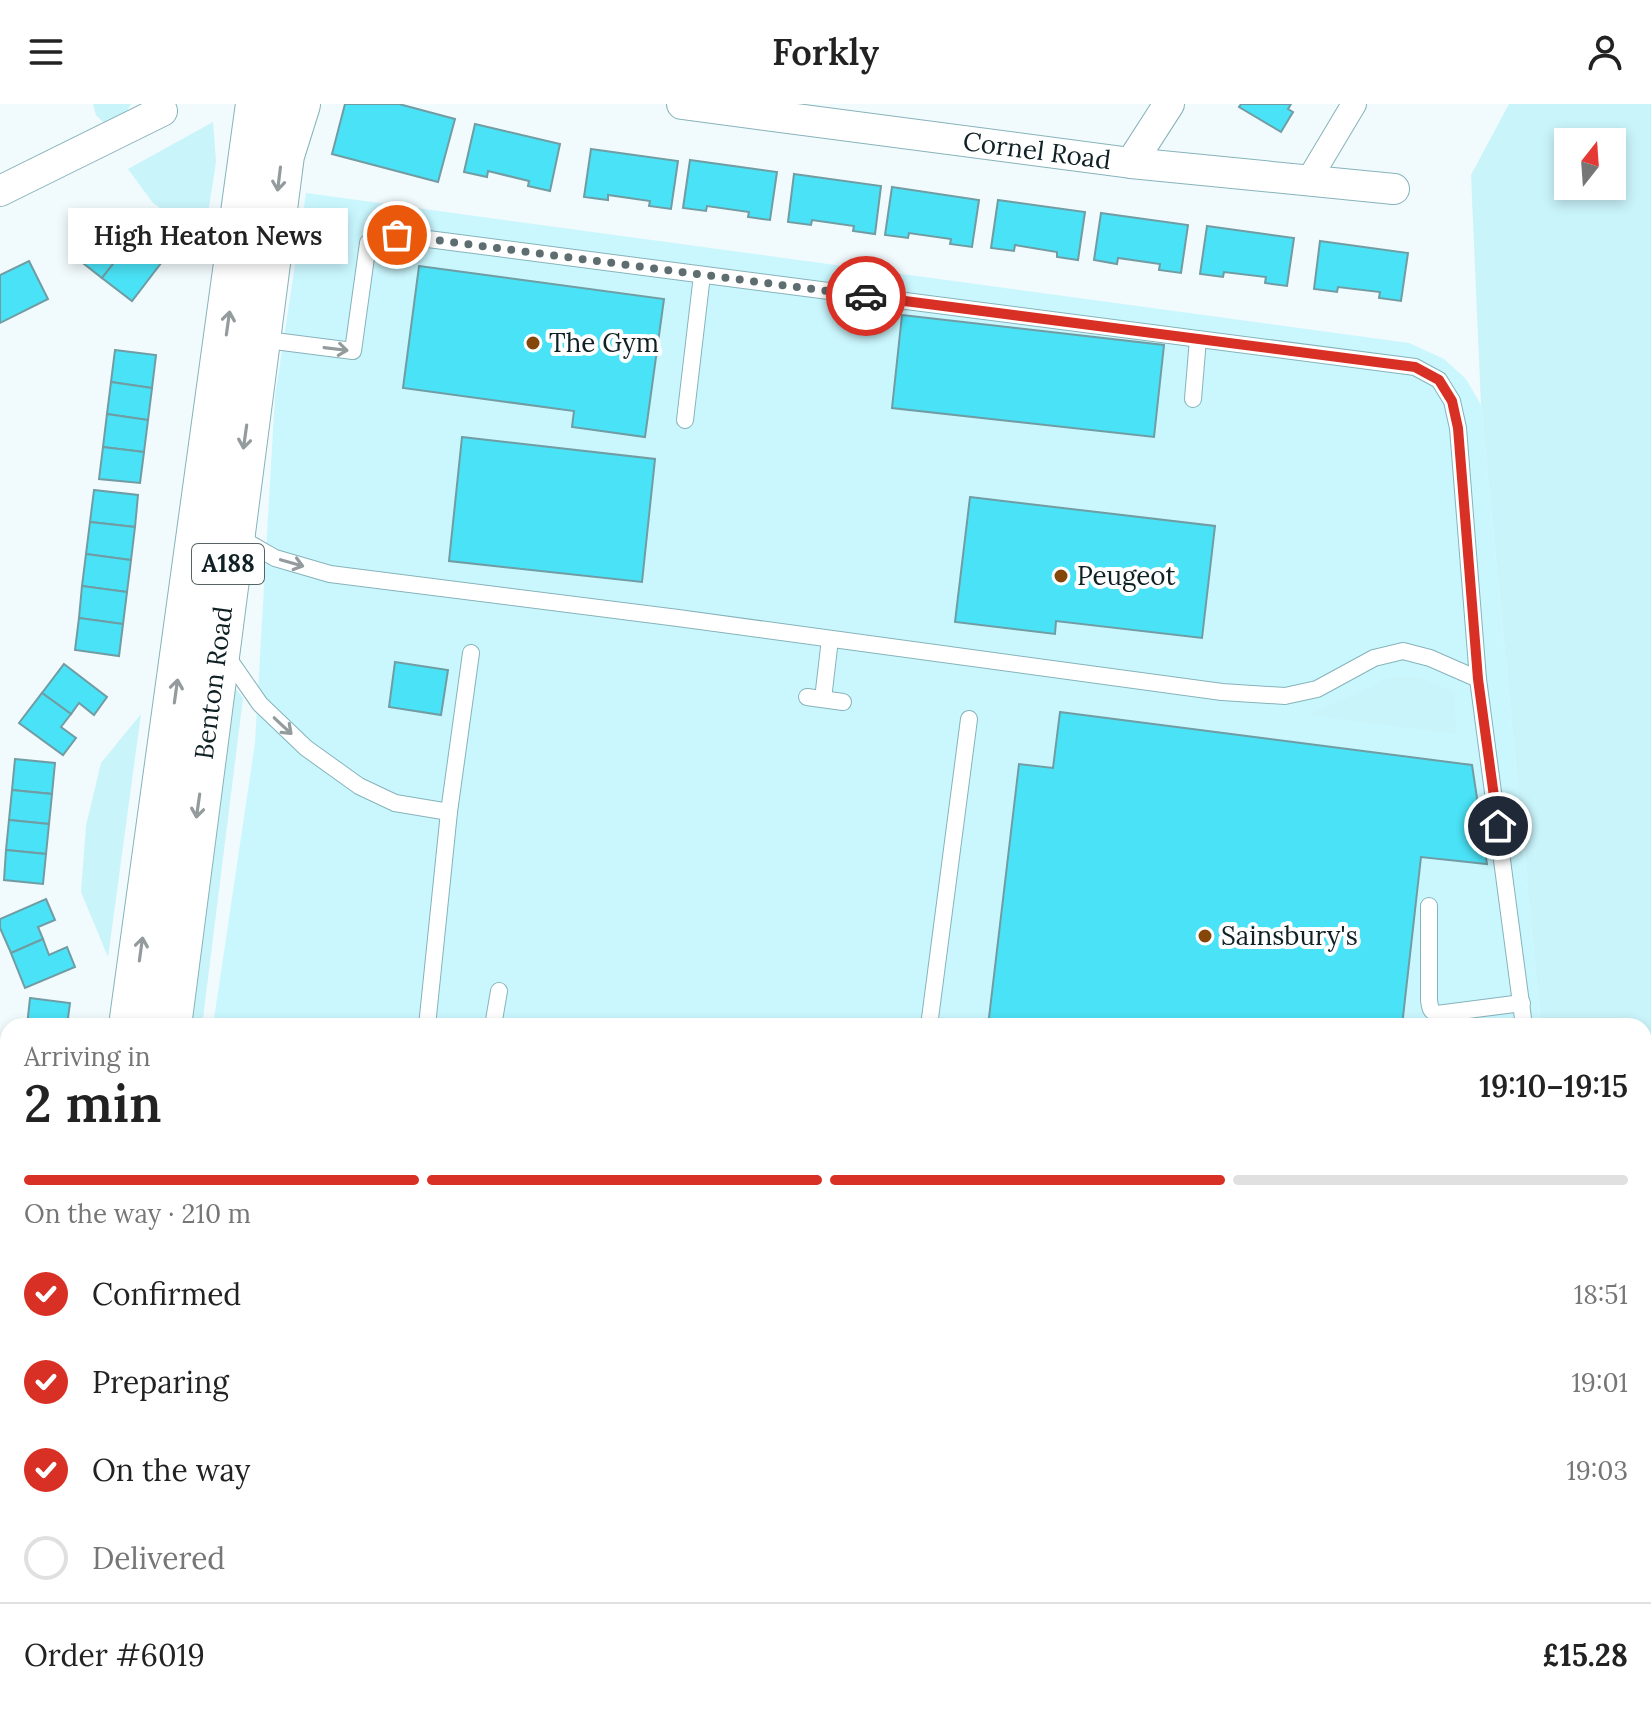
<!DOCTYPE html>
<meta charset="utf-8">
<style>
body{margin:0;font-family:Lora,serif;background:#f6f6f6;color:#222;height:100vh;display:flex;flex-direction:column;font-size:30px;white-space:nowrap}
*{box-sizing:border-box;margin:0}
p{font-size:26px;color:#767676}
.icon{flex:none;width:44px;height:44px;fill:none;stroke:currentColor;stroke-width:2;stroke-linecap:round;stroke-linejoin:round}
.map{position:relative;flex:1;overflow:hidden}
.drawer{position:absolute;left:0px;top:914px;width:1652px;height:704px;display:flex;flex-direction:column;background:#fff;border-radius:24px 24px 0 0;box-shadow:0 4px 12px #0003}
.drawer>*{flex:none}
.needle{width:52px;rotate:17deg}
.buttons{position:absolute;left:1554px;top:24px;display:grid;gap:16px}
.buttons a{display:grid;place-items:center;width:72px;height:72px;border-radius:0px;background:#fff;box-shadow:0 4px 12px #0003;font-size:40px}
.pin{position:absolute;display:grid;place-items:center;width:68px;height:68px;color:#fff;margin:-34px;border:4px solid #fff;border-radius:50%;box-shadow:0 2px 8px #0007}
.courier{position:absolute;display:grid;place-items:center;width:80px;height:80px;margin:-40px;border:6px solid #d93025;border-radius:50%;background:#fff;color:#222;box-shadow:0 2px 10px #0007}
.bubble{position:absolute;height:56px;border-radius:0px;background:#fff;box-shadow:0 4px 12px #0003;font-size:26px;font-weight:600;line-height:56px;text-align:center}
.summary em{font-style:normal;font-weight:600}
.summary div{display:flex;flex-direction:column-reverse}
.summary{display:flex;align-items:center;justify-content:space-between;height:136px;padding:0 24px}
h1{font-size:52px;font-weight:600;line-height:60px}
.bar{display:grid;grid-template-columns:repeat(4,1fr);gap:12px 8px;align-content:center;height:96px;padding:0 24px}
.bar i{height:10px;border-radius:6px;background:#e0e0e0}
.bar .active{background:#d93025}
.bar p{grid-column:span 4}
.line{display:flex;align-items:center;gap:20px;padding:0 24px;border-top:2px solid #e0e0e0}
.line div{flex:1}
ol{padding:0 24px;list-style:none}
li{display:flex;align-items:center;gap:24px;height:88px}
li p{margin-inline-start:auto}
li .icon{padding:8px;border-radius:50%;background:#d93025;color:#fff;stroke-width:4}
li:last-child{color:#767676}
li i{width:44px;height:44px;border:4px solid #e0e0e0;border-radius:50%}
header{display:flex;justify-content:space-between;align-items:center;height:104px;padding:0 24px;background:#fff;font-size:36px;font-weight:600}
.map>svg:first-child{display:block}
.built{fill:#caf7fe}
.green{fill:#c9f4fa;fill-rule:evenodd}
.building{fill:#4ae2f6;stroke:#709ca3;stroke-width:2}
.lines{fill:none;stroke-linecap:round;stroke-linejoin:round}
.service-casing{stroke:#86b3ba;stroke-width:18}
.pedestrian-casing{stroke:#86b3ba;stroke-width:26}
.minor-casing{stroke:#86b3ba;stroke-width:32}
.tertiary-casing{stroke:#86b3ba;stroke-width:40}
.primary-casing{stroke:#86b3ba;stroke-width:46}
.service{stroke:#fff;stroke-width:16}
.pedestrian{stroke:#fff;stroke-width:24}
.minor{stroke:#fff;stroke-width:30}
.tertiary{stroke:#fff;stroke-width:38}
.primary{stroke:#fff;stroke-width:44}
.oneway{stroke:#939b9c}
.done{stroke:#5e6d70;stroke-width:8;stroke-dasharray:0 14.4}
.route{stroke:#d93025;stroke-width:10}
.poi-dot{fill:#854709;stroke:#fff;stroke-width:3}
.labels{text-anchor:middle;stroke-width:8;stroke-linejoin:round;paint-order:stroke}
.shield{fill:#fff;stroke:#576466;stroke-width:2}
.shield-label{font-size:24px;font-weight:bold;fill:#0f2124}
.street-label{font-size:26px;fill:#0f2124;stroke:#fff}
.poi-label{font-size:26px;fill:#0f2124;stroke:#fff;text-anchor:start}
</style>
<header><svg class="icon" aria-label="menu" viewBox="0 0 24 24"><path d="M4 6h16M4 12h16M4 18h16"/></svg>Forkly<svg class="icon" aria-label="person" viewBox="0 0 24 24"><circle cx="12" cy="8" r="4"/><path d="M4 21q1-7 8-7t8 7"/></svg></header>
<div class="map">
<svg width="1651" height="1618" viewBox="0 0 1651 1618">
<rect width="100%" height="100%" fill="#f1fafc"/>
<path class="built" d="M306 89 1409 239 1444 255 1466 275 1481 301 1541 922H213L255 639 275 292Z"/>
<g class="green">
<path d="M93 0H131L124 12 107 22 96 11Z"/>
<path d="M1509 0H1651V1119L1644 1120V922H1541L1481 301 1471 71ZM1568 38H1612V82H1568Z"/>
<path d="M213 18 216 58 204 135 153 99 128 65Z"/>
<path d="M1389 573H1418L1454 588 1456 630 1308 611C1335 597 1363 588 1389 573Z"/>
<path d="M231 579 243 594 202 922H183Z"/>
<path d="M141 610 108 853 81 788 86 722 101 659Z"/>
<path d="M1651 1189V1618H103L104 1610H1644V1190Z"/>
</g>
<g class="building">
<path d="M345 0H399L455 15 438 78 332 50Z"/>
<path d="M1241 0H1291L1288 5 1293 8 1281 28 1239 3Z"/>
<path d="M475 20 560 40 550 87 528 82 529 77 488 67 487 73 464 68Z"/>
<path d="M591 45 678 57 671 105 649 102 650 97 608 91V96L584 93Z"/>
<path d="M690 56 777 68 770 116 748 113 749 108 707 102 706 107 683 104Z"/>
<path d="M794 70 881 82 875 130 853 127 854 122 812 116 811 121 788 118Z"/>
<path d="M892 83 979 96 972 143 950 140 951 135 909 129 908 134 885 131Z"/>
<path d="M998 96 1085 108 1078 156 1057 153V148L1015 141 1014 147 991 144Z"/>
<path d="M106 109 124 122 113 138 124 146 102 174 74 152Z"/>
<path d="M1101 109 1188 121 1181 169 1159 166 1160 160 1118 154 1117 160 1094 156Z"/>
<path d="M1207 122 1294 134 1287 182 1265 179 1266 173 1224 168 1223 173 1200 170Z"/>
<path d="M1320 137 1408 149 1401 197 1379 194 1380 188 1338 183 1337 188 1314 185Z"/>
<path d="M148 141 165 154 132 197 102 174 124 146 137 155Z"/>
<path d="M29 157 48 195 0 219V171Z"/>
<path d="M419 162 664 195 645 333 572 323 574 307 403 284Z"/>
<path d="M902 211 1164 241 1154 333 892 304Z"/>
<path d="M115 246 156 251 152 284 111 278Z"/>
<path d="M111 278 152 284 148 316 107 310Z"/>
<path d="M107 310 148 316 144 348 103 343Z"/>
<path d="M462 333 655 355 642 478 449 457Z"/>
<path d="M103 343 144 348 140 379 99 375Z"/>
<path d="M94 386 138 391 135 423 90 418Z"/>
<path d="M970 393 1215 422 1202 534 1056 517 1055 530 955 518Z"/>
<path d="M90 418 135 423 131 456 86 450Z"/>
<path d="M86 450 131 456 127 488 82 482Z"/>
<path d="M82 482 127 488 123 520 79 514Z"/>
<path d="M79 514 123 520 119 552 75 546Z"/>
<path d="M395 558 448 566 441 611 389 603Z"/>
<path d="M64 560 107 593 94 611 79 599 71 610 42 589Z"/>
<path d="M42 589 71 610 61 623 76 634 63 651 19 619Z"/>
<path d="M1060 608 1472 661 1487 760 1421 753 1402 922H988L1019 660 1053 664Z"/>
<path d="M15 655 55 659 52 690 12 686Z"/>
<path d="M12 686 52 690 49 720 9 716Z"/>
<path d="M9 716 49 720 46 750 6 746Z"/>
<path d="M6 746 46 750 43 780 4 776Z"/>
<path d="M46 795 55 816 38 823 43 835 11 849 0 824V815Z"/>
<path d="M43 835 49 851 67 843 75 863 25 884 11 849Z"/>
<path d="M30 894 70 899 67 922H27Z"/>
<path d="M4 1092H8V1125L0 1124Z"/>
<path d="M0 1124 8 1125V1157L0 1156Z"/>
<path d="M0 1156 8 1157V1189L0 1188Z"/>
<path d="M4 1217 8 1225V1270L2 1259 0 1260V1220Z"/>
</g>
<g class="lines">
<g class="service-casing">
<g id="service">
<path d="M259 235 353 247 368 139 397 131 1415 263 1439 276 1452 297 1458 324 1478 575 1524 922"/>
<path d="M1193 295 1198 235"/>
<path d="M685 316 702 171"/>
<path d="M241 425 249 439 275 454 330 470 678 514 1222 588 1285 592 1317 585 1374 554 1403 547 1430 554 1478 575"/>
<path d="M226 551 260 600 306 644 359 682 395 699 449 708"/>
<path d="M807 593 843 598"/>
<path d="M823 595 830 535"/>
<path d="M1429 802V896C1430 903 1430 907 1437 910L1522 899"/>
<path d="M427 922 449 708 471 549"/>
<path d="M493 922 499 887"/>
<path d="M929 922 969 615"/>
</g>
</g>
<g class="pedestrian-casing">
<path id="pedestrian" d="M1308 77 1354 0"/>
</g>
<g class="minor-casing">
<g id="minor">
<path id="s1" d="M682 0 1131 59 1394 85"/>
<path d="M1131 59 1169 0"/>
<path d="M0 87 162 7 159 0"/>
<path d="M0 1402 8 1404"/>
</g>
</g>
<g class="tertiary-casing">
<path id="tertiary" d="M1644 1164 1651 1163"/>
</g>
<g class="primary-casing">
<g id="primary">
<path d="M131 922 258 0"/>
<path id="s2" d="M169 922 282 51 298 0"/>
<path d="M38 1618 39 1610"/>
<path d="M74 1618 75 1610"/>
</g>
</g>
<use href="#service" class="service"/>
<use href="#pedestrian" class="pedestrian"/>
<use href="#minor" class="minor"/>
<use href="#tertiary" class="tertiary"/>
<use href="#primary" class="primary"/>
</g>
<defs><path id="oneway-shaft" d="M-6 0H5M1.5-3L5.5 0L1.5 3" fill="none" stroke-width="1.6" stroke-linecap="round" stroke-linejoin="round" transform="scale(2)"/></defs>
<g class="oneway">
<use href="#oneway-shaft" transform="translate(279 75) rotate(97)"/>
<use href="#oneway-shaft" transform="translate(228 219) rotate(-82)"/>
<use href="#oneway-shaft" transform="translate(336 245) rotate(7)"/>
<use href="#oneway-shaft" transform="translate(245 333) rotate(98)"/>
<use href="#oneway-shaft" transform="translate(292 459) rotate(16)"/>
<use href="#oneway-shaft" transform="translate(176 587) rotate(-82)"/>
<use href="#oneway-shaft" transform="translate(283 622) rotate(43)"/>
<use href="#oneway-shaft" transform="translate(198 702) rotate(98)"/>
<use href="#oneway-shaft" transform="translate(141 845) rotate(-82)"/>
</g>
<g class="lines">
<path class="done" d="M397 131 866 192"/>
<path class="route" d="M866 192 1415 263 1439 276 1452 297 1458 324 1478 575 1498 722"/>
</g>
<g class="poi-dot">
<circle cx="533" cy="239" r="8"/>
<circle cx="1061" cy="472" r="8"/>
<circle cx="1205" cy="832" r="8"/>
</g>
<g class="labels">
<rect class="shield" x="192" y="440" width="72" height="40" rx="6"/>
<g class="shield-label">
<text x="228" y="468">A188</text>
</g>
<g class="street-label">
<text dy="9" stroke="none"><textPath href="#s1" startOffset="358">Cornel Road</textPath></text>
<text dy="9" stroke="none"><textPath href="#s2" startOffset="346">Benton Road</textPath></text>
</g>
<g class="poi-label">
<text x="549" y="248">The Gym</text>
<text x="1077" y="481">Peugeot</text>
<text x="1221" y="841">Sainsbury's</text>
</g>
</g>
</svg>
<div class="buttons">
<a><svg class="needle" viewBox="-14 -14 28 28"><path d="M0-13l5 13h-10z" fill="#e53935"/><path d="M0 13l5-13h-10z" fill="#767676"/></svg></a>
</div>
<div class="pin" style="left:397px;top:131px;background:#ea580c"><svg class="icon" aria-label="bag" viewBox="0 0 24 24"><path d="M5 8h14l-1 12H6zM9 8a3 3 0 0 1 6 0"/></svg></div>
<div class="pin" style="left:1498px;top:722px;background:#1f2937"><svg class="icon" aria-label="home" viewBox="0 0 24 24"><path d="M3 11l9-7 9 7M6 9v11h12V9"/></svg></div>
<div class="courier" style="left:866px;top:192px"><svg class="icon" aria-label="car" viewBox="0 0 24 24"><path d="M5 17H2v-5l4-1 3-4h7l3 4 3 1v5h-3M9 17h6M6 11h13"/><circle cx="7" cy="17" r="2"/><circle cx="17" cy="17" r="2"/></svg></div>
<div class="bubble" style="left:68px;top:104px;width:280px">High Heaton News</div>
<section class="drawer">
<div class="summary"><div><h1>2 min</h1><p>Arriving in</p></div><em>19:10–19:15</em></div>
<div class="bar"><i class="active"></i><i class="active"></i><i class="active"></i><i></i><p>On the way · 210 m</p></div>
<ol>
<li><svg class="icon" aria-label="check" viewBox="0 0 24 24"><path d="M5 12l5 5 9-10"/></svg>Confirmed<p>18:51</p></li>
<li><svg class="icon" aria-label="check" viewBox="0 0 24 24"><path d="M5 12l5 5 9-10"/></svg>Preparing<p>19:01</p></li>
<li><svg class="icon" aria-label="check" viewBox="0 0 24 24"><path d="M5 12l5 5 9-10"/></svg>On the way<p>19:03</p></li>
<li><i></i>Delivered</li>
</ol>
<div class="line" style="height:104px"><div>Order #6019</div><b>£15.28</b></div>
</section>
</div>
